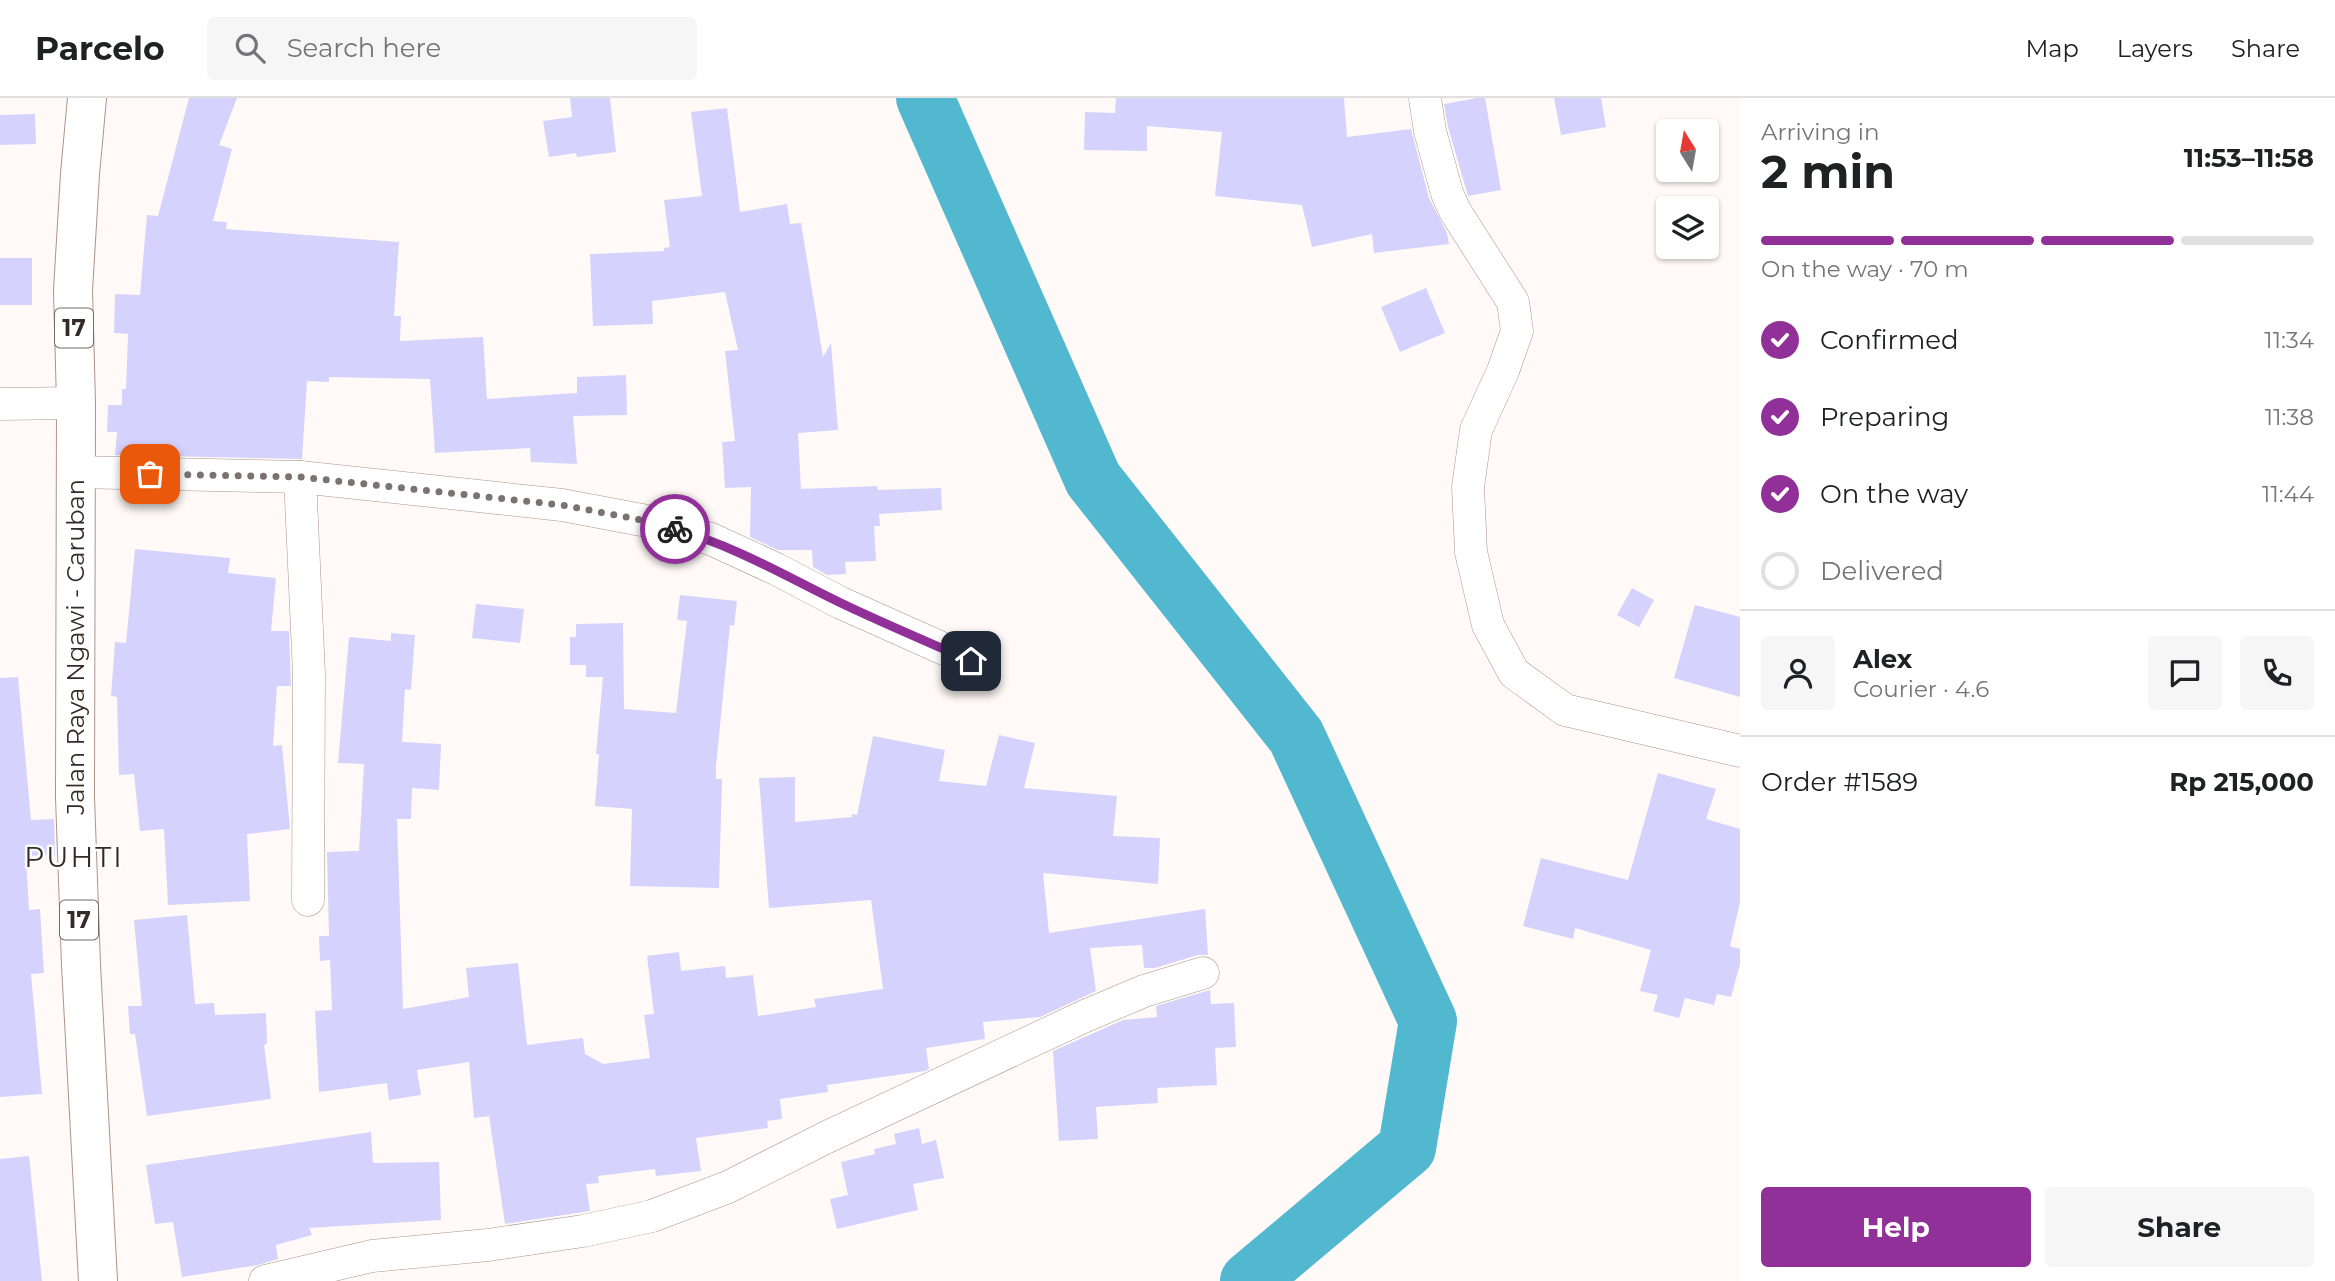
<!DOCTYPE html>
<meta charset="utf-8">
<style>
body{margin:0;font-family:Montserrat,sans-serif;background:#f6f6f6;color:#202124;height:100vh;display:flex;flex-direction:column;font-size:26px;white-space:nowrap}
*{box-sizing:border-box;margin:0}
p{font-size:23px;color:#757577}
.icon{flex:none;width:38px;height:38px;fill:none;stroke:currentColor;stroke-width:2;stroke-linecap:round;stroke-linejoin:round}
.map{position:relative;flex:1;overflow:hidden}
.sheet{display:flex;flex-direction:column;background:#fff;width:595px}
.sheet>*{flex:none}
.needle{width:46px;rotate:349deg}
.controls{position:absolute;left:1656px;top:21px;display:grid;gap:14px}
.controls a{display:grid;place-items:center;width:63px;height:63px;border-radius:7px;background:#fff;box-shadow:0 2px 5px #0004;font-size:35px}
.pin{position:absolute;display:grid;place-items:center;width:60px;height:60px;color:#fff;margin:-30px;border-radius:14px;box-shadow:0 4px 10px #0006}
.courier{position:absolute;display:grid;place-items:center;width:70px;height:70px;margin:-35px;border:5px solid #903098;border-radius:50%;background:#fff;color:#222;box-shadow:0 2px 9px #0007}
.head em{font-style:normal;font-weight:700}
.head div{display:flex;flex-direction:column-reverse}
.head{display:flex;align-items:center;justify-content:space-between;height:119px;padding:0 21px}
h1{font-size:46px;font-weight:700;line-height:52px}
.bar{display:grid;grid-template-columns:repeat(4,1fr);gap:10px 7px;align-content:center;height:84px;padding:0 21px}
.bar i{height:9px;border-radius:5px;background:#e0e0e0}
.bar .current{background:#903098}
.bar p{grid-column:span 4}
.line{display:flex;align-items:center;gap:18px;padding:0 21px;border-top:2px solid #e0e0e0}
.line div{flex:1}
.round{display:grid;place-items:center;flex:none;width:74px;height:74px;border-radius:7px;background:#f6f6f6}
ol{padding:0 21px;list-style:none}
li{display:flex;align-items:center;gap:21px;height:77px}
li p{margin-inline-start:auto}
li .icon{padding:7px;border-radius:50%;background:#903098;color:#fff;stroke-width:4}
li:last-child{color:#757577}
li i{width:38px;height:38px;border:4px solid #e0e0e0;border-radius:50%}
.action{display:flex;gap:14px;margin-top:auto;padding:14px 21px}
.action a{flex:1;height:80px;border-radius:7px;background:#903098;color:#fff;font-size:28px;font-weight:700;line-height:80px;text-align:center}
.action a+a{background:#f6f6f6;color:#202124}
header{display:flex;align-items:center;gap:42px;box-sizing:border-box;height:98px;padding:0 35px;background:#fff;border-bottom:2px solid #e0e0e0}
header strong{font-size:33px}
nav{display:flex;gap:38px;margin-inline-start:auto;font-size:24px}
.search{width:490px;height:63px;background:#f6f6f6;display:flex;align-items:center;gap:18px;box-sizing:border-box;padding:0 24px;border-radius:7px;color:#757577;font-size:26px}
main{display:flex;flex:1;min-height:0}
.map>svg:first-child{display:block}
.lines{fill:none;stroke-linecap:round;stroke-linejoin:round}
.river{stroke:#52b8d0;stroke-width:58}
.building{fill:#d5d3fe}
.minor-casing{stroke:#ac9489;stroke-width:33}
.highway-casing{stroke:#ac9489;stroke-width:40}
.minor{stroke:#fff;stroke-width:32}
.highway{stroke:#fff;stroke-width:38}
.done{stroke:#7b736f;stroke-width:7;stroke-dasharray:0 12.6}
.route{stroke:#903098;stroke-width:9}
.labels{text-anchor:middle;stroke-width:5;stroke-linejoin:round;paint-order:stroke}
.shield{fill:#fff;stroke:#716a67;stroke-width:2}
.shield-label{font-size:23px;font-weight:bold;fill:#342a26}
.street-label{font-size:24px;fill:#342a26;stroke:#fff}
.quarter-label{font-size:28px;letter-spacing:2px;fill:#342a26;stroke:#fff}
</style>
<header>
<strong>Parcelo</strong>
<div class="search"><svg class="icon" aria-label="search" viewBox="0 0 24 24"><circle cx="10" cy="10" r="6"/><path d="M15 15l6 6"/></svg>Search here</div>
<nav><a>Map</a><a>Layers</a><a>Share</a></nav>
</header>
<main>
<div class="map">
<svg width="1740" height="1183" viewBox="0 0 1740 1183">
<rect width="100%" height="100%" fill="#fffaf7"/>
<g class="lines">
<path class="river" d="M925 0 1093 381 1296 638 1428 923 1407 1050 1249 1183"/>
</g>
<g class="building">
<path d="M189 0H237L219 47 232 51 213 123 227 124 226 131 399 144 394 218H401L400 243 483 239 487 301 577 295V279L626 277 627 317 573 318 577 366 531 364 530 350 435 355 430 281 329 279V284L307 283 302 361 115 357 117 334H107L108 307H122V291H126L128 236 114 235 115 196 140 197 147 117 158 118Z"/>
<path d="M570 0H610L616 54 577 59 576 55 549 59 543 23 572 19Z"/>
<path d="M1116 0H1344L1347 39 1411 31 1429 100 1447 135 1449 146 1374 155 1372 136 1312 149 1302 107 1215 98 1222 34 1147 28V53L1084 52 1085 14 1115 15Z"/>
<path d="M1477 0H1485L1501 92 1468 98 1448 29 1444 6Z"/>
<path d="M1554 0H1601L1606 29 1561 37Z"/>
<path d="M727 10 740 114 787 106 790 126 801 125 823 259 831 245 838 332 798 335 801 391 877 388 878 392 941 390 942 412 879 416 880 428H874L876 463 845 464 846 476 827 477 813 469 812 452H778L750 439 751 389 725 390 722 344 735 343 725 253 738 252 725 194 652 203 653 226 593 228 590 156 664 153V150L670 149 664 102 702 98 691 14Z"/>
<path d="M35 16 36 46 0 47V17Z"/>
<rect x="0" y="160" width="32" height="47"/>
<path d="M1426 190 1445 235 1400 254 1381 209Z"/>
<path d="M135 451 230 460 228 475 276 480 271 533H289L291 588H277L273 648 282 647 290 731 247 736 250 803 168 807 164 731 140 733 134 676 119 677 117 599 111 598 115 544 126 545Z"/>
<path d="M1632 490 1654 502 1639 529 1617 517Z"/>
<path d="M680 497 737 503 734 528 730 527 716 668V681H722L719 790 630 788 632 711 595 708 599 656H596L603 579H586V567H570V539H576V526L623 525 624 611 676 615 687 523 677 522Z"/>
<path d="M476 506 524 511 520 545 472 540Z"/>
<path d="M1695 507 1740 519V599L1674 580Z"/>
<path d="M391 535 415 537 411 592 405 591 402 644 441 646 439 692 412 690 411 721H397L403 911 469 899 466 870 518 865 527 947 583 940 585 956 603 966 650 960 644 917 654 916 647 858 679 854 681 873 725 868 726 880 753 877 758 918 816 909 814 901 883 891 871 802 769 810 759 680 795 679V724L852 719V716L857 717 873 638 945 652 939 683 986 688 999 637 1035 645 1024 690 1117 698 1113 738 1160 740 1158 786 1043 775 1049 835 1205 811 1208 857H1198L1155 870H1144L1142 847 1090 850 1096 893 1040 919 983 924 985 941 926 950 929 971 925 973 827 987 828 994 780 1001 782 1021 767 1023 768 1030 696 1040 701 1073 656 1078 655 1071 598 1078 599 1085 586 1086 590 1113 505 1126 489 1018 474 1020 469 964 417 972 421 997 389 1002 387 985 319 994 315 913 332 912 330 862 320 863 319 838H329L327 754 359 753 364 666 338 665 349 539 391 543Z"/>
<path d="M18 579 31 722 54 721 55 757 26 758 29 812 40 811 44 875 31 876 42 996 0 999V580Z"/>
<path d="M1658 675 1716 691 1706 721 1740 731V804L1730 848 1740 851V866L1731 899 1717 896 1714 907 1685 900 1679 920 1653 913 1658 897 1640 893 1651 852 1575 830 1573 841 1523 828 1541 760 1628 782Z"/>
<path d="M187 817 195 906 214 905 215 917 266 915 267 946 264 947 271 1001 147 1018 135 936H130L128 908H142L134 822Z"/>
<path d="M1210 892 1211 906 1234 905 1236 949 1215 950 1217 987 1157 990 1158 1005 1096 1009 1098 1041 1059 1043 1053 953 1123 922 1157 919 1156 908Z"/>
<path d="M919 1030 922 1046 936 1042 944 1080 913 1086 918 1112 837 1131 830 1101 848 1097 841 1064 875 1056 874 1051 896 1046 894 1036Z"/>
<path d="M371 1034 373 1065 439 1064 441 1122 309 1130 312 1137 276 1147 278 1161 258 1167 182 1179 173 1124 155 1126 146 1067Z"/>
<path d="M29 1058 42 1183H0V1061Z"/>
</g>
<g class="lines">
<g class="minor-casing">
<g id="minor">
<path d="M1425 0 1430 33 1447 95 1455 113 1513 204 1517 233 1503 273 1476 332 1468 389 1471 454 1488 527 1514 575 1565 612 1740 653"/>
<path d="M0 306 76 305"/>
<path d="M75 374 300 379 562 407 647 423 711 441 776 471 841 505 971 563"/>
<path d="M300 379 309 576 308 802"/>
<path d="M265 1183 372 1158 488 1147 583 1133 652 1118 728 1089 827 1039 1085 918 1144 893 1203 875"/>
</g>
</g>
<g class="highway-casing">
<path id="highway" d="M87 0 80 76 73 192 76 305 75 699 81 867 98 1183"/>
</g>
<use href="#minor" class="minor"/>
<use href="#highway" class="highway"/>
</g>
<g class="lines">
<path class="done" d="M150 376 300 379 562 407 647 423 675 431"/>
<path class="route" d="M675 431C735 448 787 479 843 506 885 526 928 544 971 563"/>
</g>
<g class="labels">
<g class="shield">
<rect x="55" y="210.5" width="38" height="39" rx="5"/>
<rect x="60" y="802.5" width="38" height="39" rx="5"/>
</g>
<g class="shield-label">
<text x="74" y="238">17</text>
<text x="79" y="830">17</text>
</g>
<g class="street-label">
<text transform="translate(76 549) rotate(-90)" y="8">Jalan Raya Ngawi - Caruban</text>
</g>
<g class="quarter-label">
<text x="74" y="769">PUHTI</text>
</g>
</g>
</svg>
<div class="controls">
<a><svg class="needle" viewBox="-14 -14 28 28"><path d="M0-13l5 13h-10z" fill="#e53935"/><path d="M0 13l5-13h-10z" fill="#757577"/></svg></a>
<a><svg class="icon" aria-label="layers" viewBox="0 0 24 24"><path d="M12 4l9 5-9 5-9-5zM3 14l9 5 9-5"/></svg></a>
</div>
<div class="pin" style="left:150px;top:376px;background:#ea580c"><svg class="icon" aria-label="bag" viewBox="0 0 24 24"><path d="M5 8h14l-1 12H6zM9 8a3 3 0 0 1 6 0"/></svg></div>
<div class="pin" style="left:971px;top:563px;background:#1f2937"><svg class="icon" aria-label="home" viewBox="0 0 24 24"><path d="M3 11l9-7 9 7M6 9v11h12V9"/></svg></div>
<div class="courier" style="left:675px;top:431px"><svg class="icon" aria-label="bike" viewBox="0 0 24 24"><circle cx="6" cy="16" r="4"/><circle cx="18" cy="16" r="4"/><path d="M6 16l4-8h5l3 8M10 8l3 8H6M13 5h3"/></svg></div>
</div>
<section class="sheet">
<div class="head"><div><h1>2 min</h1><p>Arriving in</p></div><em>11:53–11:58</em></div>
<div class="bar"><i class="current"></i><i class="current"></i><i class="current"></i><i></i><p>On the way · 70 m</p></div>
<ol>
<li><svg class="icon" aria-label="check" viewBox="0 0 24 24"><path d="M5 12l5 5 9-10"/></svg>Confirmed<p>11:34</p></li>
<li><svg class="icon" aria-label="check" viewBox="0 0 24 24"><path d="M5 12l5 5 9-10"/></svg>Preparing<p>11:38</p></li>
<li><svg class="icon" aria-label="check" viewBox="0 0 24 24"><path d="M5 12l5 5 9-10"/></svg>On the way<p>11:44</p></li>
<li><i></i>Delivered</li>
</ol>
<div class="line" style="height:126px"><a class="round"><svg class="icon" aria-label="person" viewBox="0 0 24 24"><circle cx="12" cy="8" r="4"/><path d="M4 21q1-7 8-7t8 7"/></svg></a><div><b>Alex</b><p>Courier · 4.6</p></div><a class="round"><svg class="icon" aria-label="chat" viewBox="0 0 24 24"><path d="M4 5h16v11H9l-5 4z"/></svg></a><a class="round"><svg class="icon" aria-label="phone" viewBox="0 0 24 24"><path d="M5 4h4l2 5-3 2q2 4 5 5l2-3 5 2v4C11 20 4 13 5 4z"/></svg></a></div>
<div class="line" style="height:91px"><div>Order #1589</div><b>Rp 215,000</b></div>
<div class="action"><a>Help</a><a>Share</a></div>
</section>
</main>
